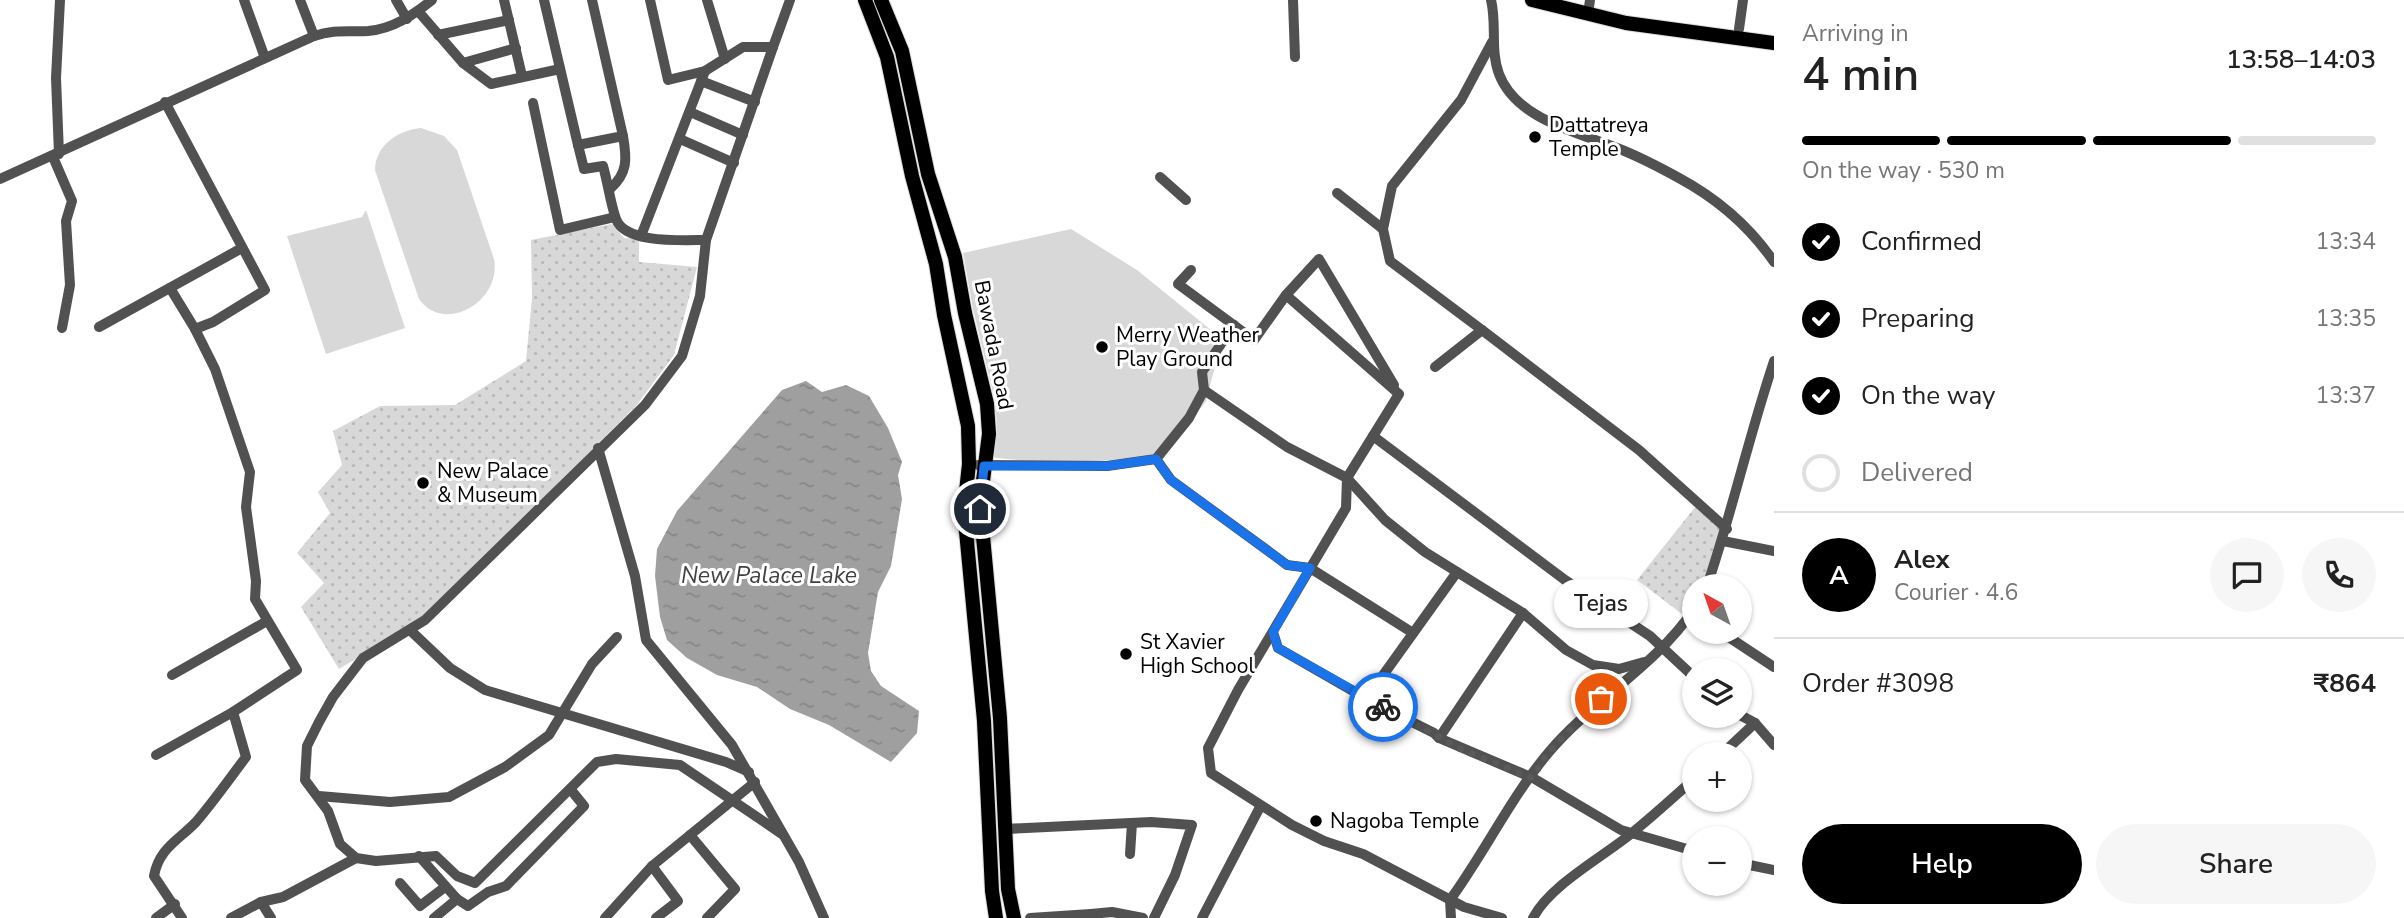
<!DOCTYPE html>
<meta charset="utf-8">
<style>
body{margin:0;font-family:"Nunito Sans",sans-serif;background:#f6f6f6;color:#222;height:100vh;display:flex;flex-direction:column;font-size:26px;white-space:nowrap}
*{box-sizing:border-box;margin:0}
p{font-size:23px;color:#767676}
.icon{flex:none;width:38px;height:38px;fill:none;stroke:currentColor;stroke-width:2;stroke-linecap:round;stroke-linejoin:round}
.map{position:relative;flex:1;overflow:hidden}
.sheet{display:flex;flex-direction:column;background:#fff;width:630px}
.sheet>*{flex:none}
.needle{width:46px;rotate:320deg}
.controls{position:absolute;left:1682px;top:574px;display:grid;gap:14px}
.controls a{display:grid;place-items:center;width:70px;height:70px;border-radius:50%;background:#fff;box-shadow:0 2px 5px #0004;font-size:35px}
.pin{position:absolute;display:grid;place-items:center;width:60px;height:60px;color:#fff;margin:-30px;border:4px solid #fff;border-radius:50%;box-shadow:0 2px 7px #0007}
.courier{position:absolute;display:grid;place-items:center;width:70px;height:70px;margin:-35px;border:5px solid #1a73e8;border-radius:50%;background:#fff;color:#222;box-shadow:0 2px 9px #0007}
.bubble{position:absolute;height:49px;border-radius:24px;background:#fff;box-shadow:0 2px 5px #0004;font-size:23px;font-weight:600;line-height:49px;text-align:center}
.overview em{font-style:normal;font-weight:600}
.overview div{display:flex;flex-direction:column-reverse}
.overview{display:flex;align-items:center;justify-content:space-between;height:119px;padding:0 28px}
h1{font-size:46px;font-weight:600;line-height:52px}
.bar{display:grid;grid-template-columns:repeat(4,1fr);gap:10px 7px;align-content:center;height:84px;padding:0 28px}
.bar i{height:9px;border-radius:5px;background:#e0e0e0}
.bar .current{background:#000}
.bar p{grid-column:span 4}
.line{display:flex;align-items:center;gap:18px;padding:0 28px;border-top:2px solid #e0e0e0}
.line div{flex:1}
.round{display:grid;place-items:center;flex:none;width:74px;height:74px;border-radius:37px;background:#f6f6f6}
ol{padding:0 28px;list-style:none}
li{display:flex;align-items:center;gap:21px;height:77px}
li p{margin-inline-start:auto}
li .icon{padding:7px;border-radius:50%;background:#000;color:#fff;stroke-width:4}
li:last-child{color:#767676}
li i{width:38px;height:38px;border:4px solid #e0e0e0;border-radius:50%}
.primary-button{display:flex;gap:14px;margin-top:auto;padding:14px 28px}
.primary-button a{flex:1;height:80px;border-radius:42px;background:#000;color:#fff;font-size:28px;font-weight:600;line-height:80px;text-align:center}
.primary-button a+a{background:#f6f6f6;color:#222}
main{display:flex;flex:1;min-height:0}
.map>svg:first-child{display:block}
.park{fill:url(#park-dots)}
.garden{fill:#d8d8d8}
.water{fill:url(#water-ripples)}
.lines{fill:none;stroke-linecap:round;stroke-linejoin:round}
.major-casing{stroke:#dbdbdb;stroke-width:16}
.minor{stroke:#515151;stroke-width:10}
.major{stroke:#000;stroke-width:14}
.done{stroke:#595959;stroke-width:7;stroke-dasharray:0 12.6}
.route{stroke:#1a73e8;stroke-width:9}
.poi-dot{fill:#000;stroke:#fff;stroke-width:2.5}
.labels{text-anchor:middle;stroke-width:6;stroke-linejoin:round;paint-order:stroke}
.poi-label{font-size:21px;fill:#000;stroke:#fff;text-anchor:start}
.street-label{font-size:21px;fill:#000;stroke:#fff}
.water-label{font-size:23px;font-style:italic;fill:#404040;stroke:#fff}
</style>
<main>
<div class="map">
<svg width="1774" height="918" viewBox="0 0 1774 918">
<defs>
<pattern id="park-dots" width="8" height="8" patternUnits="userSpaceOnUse" patternTransform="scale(1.75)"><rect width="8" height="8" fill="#d8d8d8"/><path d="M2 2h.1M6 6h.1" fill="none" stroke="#b8b8b8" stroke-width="1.8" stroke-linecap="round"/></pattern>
<pattern id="water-ripples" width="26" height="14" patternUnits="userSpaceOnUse" patternTransform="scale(1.75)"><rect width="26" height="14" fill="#9f9f9f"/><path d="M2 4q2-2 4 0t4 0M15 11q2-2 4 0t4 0" fill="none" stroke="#878787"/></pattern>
</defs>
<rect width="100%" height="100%" fill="#fff"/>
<g class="park">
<path d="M612 224 624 238 639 239V262L697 267 674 355 636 406 417 622 339 669 301 607 324 583 297 553 330 513 318 492 342 465 333 431 380 406 455 405 526 361 532 298 531 240Z"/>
<path d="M1696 506 1724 527 1701 586H1694V597L1682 614 1637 580Z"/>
</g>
<g class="garden">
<path d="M421 128 444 136 457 150 494 259C502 301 444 335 419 299L375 170C375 145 399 130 421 128Z"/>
<path d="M366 210 405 328 326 354 287 236 362 217Z"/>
<path d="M1071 229 1137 270 1222 339 1206 401 1165 455C1107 462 1047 465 990 457L997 430 995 401 973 309 963 253Z"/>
</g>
<path class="water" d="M806 381 822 392 846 385 869 396 888 428 902 462 898 475 902 499 891 566 878 592 868 653 871 671 881 686 919 711 917 733 891 762 829 725 790 709 757 687 717 675 687 658 667 640 660 617 655 576 657 549 677 511 782 390Z"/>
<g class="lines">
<g class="major-casing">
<g id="major">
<path d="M865 0 887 57 912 176 936 264 944 315 968 426 969 464 964 510 984 721 992 891 996 918"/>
<path d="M881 0 902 51 928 174 955 257 965 313 987 404 989 434 980 504 1000 718 1008 889 1014 918"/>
<path d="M1532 0 1626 23 1774 43"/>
</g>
</g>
<g class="minor">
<path d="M244 0 265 58"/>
<path d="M300 0 314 36"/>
<path d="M396 0 407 19"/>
<path d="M504 0 522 76"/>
<path d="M544 0 578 145"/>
<path d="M592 0 623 136 578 145 584 169 603 166C608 183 610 202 616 219 625 244 683 240 706 240L773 47"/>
<path d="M650 0 668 80 705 71 743 47H773L790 0"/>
<path d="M707 0 725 59"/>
<path d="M1293 0 1295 57"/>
<path d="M1491 0C1497 24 1490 50 1499 74 1516 119 1577 132 1617 148 1638 156 1659 167 1679 178 1716 198 1750 227 1774 262"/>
<path d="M1589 7 1590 0"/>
<path d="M418 11 463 63 491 84 560 69"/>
<path d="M1739 29 1743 0"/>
<path d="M438 35 509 20"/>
<path d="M463 63 516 48"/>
<path d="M701 81 755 102"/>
<path d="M165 102 265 290 213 322 195 329 215 369 250 472 246 507 256 581 255 599 297 670 233 712 246 757C230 778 214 801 196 822 179 840 159 848 154 876L182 918"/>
<path d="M533 103 560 230 615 217"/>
<path d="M690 112 743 135"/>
<path d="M680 139 734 163"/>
<path d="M59 154 56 78 60 0"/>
<path d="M53 157 72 201 66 221 70 285 62 328"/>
<path d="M1160 177 1186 200"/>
<path d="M0 179 314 36C334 29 348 32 368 31 393 29 413 15 432 0"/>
<path d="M610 189C628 173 627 159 623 136"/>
<path d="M1337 193 1383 229"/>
<path d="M641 236 705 71"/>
<path d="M706 240 700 296 682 356 645 405 425 620 363 658 333 697 319 722 307 746 305 780 328 811 340 844 356 858 376 861 436 856 457 876 475 883 597 762 616 759 680 765 782 834"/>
<path d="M1191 270 1178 284 1254 340 1286 295 1319 259 1394 385"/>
<path d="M170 288 195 329"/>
<path d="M1286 295 1399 394 1347 478 1346 508 1238 690 1208 748 1211 773 1292 825 1324 841 1363 854 1464 907 1502 918"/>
<path d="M99 327 242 248"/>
<path d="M1482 330 1639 450 1727 529"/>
<path d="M1435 367 1482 330 1390 261 1383 229 1392 186 1461 100 1492 42"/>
<path d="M1204 390 1202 372 1234 325"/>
<path d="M1373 436 1565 580 1650 636 1694 677"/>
<path d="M598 448 635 576 646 640 732 745 799 862 824 918"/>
<path d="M1156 459 1171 480 1275 556 1287 565 1310 568 1413 633"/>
<path d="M978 465 1107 466 1156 459 1189 418 1204 390 1287 447 1347 478 1385 520 1425 552 1523 613 1566 650 1593 665 1619 669 1644 662"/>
<path d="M1723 541 1774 551"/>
<path d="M1707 586C1732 512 1749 436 1774 361"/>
<path d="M411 631 450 668 485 690 726 762 749 772"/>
<path d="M1273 632 1278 648 1372 702 1434 733 1439 738 1533 778 1621 830 1694 851"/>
<path d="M1704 632 1730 638 1774 667"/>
<path d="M172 675 267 621"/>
<path d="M1366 699 1457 572"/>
<path d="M1740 715 1755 723 1774 745"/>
<path d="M1439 738 1523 613"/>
<path d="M1722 754 1755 723"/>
<path d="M156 755 233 712"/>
<path d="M319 796 390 802 449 797 505 767 549 735 592 664 617 637"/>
<path d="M1005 829 1151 822 1192 825 1175 875 1154 918"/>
<path d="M690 835 735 889 707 918"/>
<path d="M1130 854 1132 823"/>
<path d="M419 856 457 899 468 906 488 892 506 886 584 806 571 790"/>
<path d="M1740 863 1774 870"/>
<path d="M652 866 678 901 656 918"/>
<path d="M400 883 420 906 445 887"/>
<path d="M261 902 271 918"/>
<path d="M156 918 175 904"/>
<path d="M231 918 261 902 283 897 356 858"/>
<path d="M434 918 457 899"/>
<path d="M605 918 652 866 755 782"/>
<path d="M1030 918 1091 914"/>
<path d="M1091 918V914L1112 912 1143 918"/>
<path d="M1202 918 1260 807"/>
<path d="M1451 918 1450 900C1485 852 1511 797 1549 752 1593 700 1657 665 1694 609"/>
<path d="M1533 918C1550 885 1603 857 1632 833 1653 816 1674 797 1694 779"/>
</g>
<use href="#major" class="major"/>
</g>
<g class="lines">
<path class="done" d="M1383 707 1463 750 1532 778 1547 754 1601 699"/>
<path class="route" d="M980 509 984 466H1107L1156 459 1171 480 1275 556 1287 565 1310 568 1273 632 1278 648 1383 707"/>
</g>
<g class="poi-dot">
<circle cx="1535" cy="137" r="7"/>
<circle cx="1102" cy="347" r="7"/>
<circle cx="423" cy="483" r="7"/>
<circle cx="1126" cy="654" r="7"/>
<circle cx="1316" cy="821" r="7"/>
</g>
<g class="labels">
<g class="poi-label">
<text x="1549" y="132">Dattatreya<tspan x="1549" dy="24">Temple</tspan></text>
<text x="1116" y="342">Merry Weather<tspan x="1116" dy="24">Play Ground</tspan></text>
<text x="437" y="478">New Palace<tspan x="437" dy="24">&amp; Museum</tspan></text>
<text x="1140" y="649">St Xavier<tspan x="1140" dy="24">High School</tspan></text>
<text x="1330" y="828">Nagoba Temple</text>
</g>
<g class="street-label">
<text transform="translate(994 345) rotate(79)" y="7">Bawada Road</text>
</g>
<g class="water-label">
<text x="769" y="583">New Palace Lake</text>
</g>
</g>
</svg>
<div class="controls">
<a><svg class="needle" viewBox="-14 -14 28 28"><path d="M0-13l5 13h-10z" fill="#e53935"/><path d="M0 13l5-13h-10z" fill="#767676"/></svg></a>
<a><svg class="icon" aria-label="layers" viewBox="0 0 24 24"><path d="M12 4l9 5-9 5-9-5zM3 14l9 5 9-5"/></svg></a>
<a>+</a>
<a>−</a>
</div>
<div class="pin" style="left:1601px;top:699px;background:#ea580c"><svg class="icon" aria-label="bag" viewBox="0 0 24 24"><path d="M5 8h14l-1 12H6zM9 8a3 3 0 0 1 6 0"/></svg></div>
<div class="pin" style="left:980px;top:509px;background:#1f2937"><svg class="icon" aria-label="home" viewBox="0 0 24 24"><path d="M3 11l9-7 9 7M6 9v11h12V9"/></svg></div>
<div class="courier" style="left:1383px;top:707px"><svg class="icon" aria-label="bike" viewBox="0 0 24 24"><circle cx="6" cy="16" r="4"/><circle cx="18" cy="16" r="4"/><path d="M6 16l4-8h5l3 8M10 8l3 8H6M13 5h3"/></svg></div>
<div class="bubble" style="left:1554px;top:579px;width:94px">Tejas</div>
</div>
<section class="sheet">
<div class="overview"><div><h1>4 min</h1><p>Arriving in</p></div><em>13:58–14:03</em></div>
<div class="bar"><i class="current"></i><i class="current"></i><i class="current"></i><i></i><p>On the way · 530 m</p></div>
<ol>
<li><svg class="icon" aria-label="check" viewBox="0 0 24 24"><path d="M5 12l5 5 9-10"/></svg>Confirmed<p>13:34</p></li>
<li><svg class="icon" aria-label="check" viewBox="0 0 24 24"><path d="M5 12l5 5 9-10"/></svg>Preparing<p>13:35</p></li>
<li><svg class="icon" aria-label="check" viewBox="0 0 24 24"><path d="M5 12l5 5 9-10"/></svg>On the way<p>13:37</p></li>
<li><i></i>Delivered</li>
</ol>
<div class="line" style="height:126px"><b class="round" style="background:#000;color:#fff">A</b><div><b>Alex</b><p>Courier · 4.6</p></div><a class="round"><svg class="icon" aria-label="chat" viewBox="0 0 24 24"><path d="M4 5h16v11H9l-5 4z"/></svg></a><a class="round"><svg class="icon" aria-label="phone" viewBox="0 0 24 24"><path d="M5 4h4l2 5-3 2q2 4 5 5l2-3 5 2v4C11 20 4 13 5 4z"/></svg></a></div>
<div class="line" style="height:91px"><div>Order #3098</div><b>₹864</b></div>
<div class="primary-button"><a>Help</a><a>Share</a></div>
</section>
</main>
